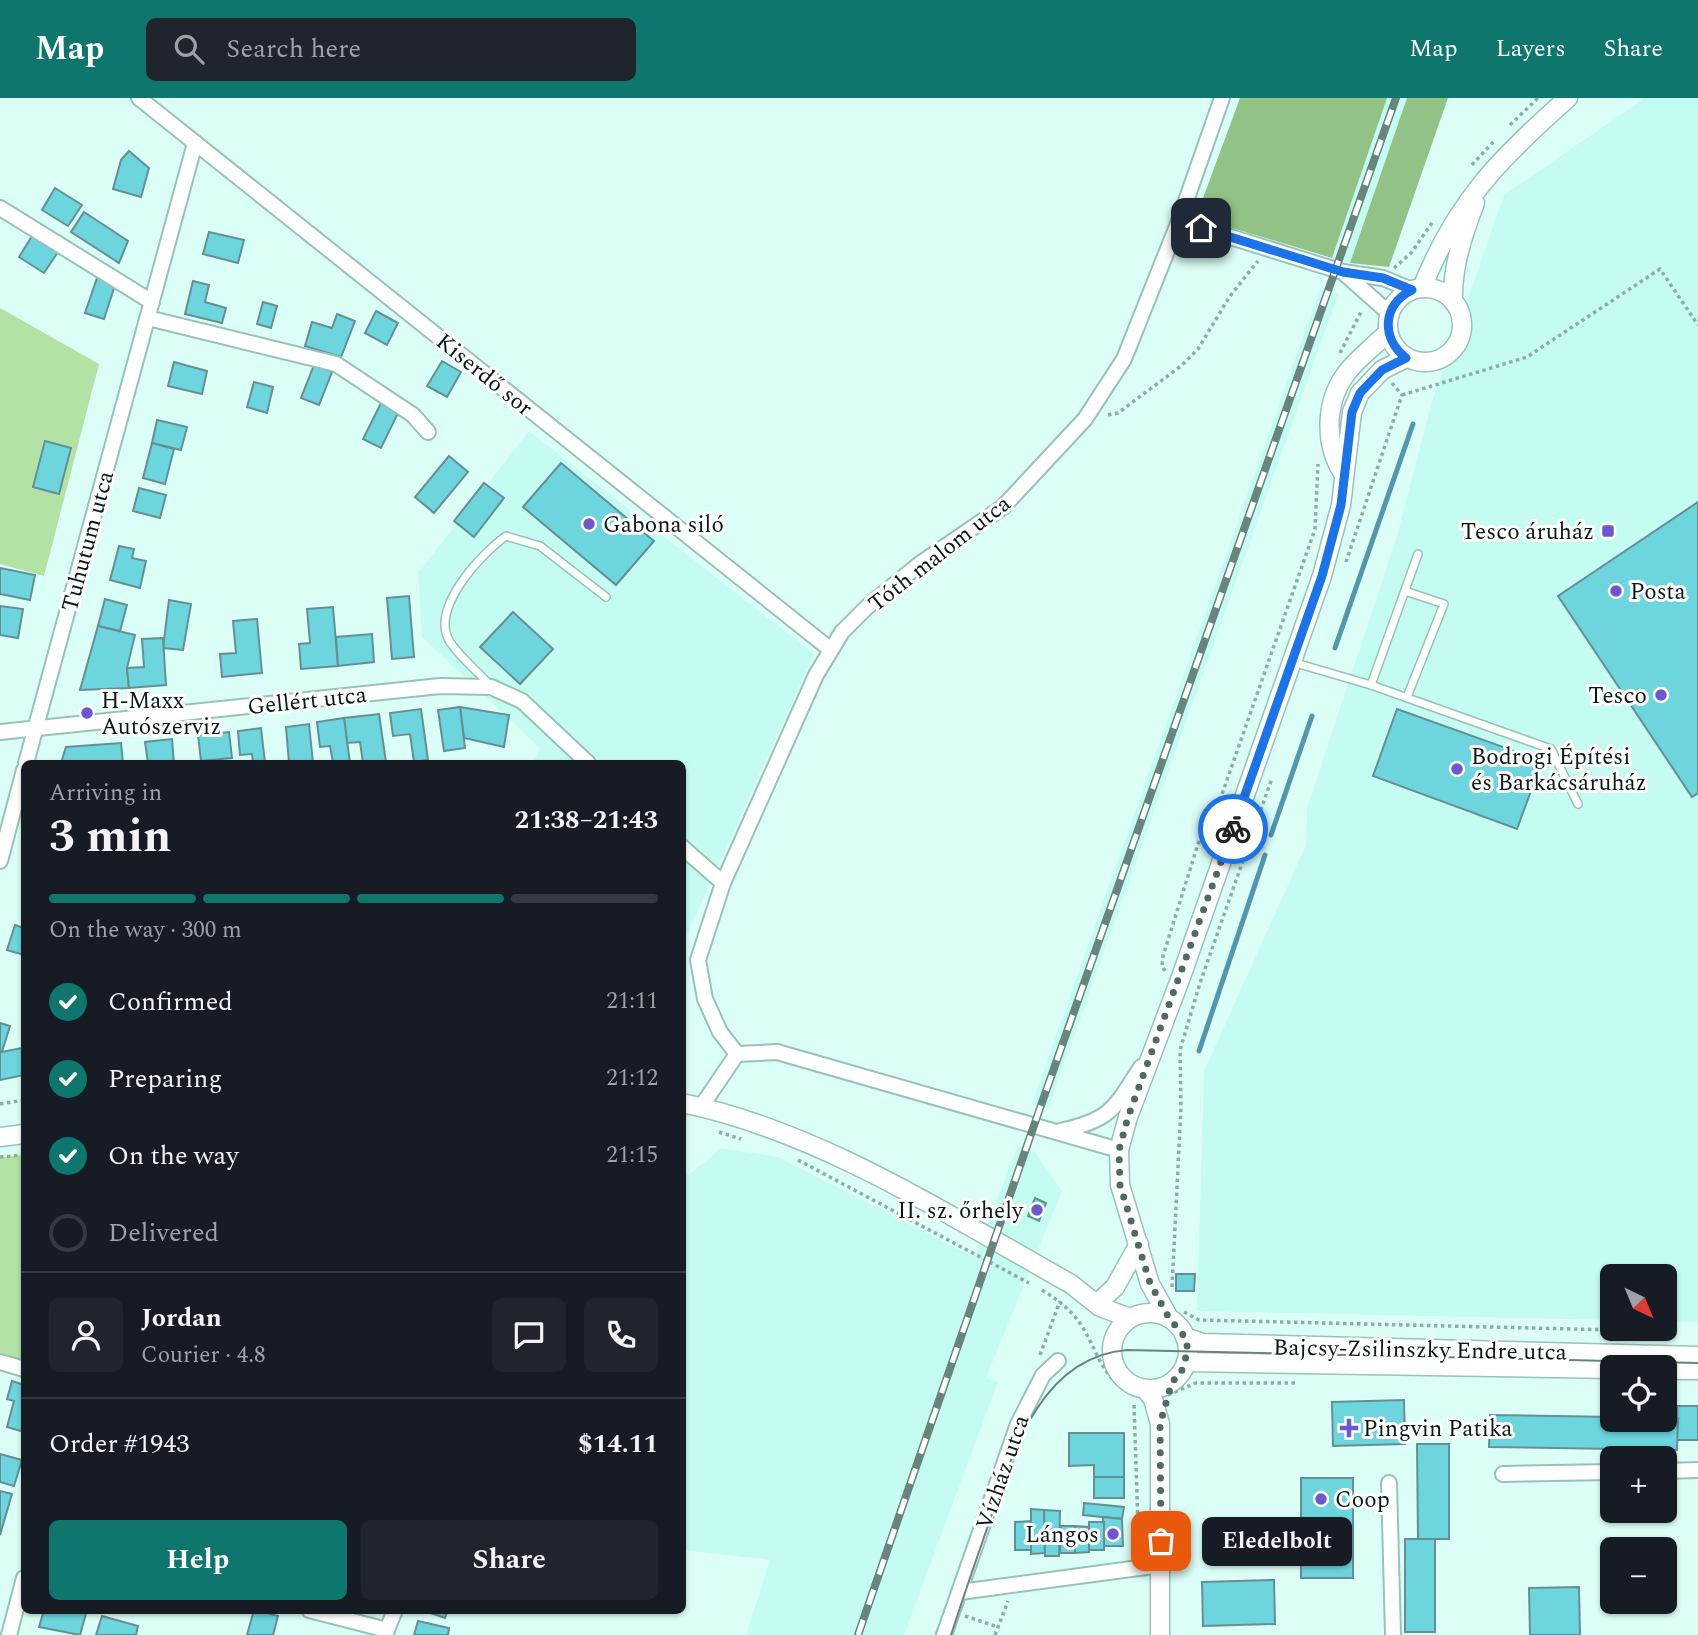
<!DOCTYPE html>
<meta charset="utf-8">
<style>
body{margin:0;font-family:Spectral,serif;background:#20242c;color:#f1f3f6;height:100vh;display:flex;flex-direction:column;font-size:26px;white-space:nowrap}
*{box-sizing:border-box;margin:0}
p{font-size:23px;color:#9ea1a6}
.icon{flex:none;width:38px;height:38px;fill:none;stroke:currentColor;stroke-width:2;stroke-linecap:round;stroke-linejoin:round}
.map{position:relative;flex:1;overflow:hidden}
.panel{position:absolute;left:21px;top:662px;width:665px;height:854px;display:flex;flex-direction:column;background:#171b24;border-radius:10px;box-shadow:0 2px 5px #0004}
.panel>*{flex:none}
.needle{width:46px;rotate:137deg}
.controls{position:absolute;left:1600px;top:1166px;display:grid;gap:14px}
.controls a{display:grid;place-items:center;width:77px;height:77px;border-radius:10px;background:#171b24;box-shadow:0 2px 5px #0004;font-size:35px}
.pin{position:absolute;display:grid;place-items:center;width:60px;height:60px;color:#fff;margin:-30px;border-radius:14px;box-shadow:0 4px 10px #0006}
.courier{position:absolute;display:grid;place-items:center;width:70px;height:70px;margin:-35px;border:5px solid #1a73e8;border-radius:50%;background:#fff;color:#222;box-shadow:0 2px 9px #0007}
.bubble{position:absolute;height:49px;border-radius:10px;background:#171b24;box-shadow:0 2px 5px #0004;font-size:23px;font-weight:700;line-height:49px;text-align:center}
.headline em{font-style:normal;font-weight:700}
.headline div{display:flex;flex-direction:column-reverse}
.headline{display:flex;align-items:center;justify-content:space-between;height:119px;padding:0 28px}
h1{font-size:46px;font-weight:700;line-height:52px}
.bar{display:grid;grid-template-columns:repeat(4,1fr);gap:10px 7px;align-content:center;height:84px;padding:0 28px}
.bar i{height:9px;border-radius:5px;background:#363941}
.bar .selected{background:#0f766e}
.bar p{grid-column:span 4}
.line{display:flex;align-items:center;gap:18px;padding:0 28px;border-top:2px solid #363941}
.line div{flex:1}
.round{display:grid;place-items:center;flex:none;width:74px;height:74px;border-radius:10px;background:#20242c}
ol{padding:0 28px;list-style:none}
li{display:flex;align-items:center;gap:21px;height:77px}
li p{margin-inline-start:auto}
li .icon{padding:7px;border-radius:50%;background:#0f766e;color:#fff;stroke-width:4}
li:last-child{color:#9ea1a6}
li i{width:38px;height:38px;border:4px solid #363941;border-radius:50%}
.action{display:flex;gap:14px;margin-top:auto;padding:14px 28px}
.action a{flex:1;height:80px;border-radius:10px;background:#0f766e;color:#fff;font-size:28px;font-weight:700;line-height:80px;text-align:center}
.action a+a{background:#20242c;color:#f1f3f6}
header{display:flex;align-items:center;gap:42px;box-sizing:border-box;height:98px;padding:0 35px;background:#0f766e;color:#fff}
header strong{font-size:33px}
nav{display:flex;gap:38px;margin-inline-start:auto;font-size:24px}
.search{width:490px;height:63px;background:#20242c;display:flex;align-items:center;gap:18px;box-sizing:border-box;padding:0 24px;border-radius:10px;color:#9ea1a6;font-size:26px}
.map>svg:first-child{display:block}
.built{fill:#c5fcf1}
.green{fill:#b2e2a4}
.forest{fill:#92c285}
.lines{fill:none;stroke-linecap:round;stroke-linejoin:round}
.stream{stroke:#5397ae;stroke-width:5}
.building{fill:#6cd5de;stroke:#659093;stroke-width:2}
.service-casing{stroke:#97c2ba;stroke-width:10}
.minor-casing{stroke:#97c2ba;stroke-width:18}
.tertiary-casing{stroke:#97c2ba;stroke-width:21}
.path{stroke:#8fada6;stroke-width:3.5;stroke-dasharray:3.5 3.5;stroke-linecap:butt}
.service{stroke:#fff;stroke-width:7}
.minor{stroke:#fff;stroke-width:14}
.tertiary{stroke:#fff;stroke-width:18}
.tram{stroke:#69837e;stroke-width:2}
.rail-casing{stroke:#69837e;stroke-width:8}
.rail{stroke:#fff;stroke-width:5;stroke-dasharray:16;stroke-linecap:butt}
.done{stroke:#516964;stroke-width:7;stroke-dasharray:0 12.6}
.route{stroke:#1a73e8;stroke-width:9}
.poi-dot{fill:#6c57d1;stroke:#fff;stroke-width:2.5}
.labels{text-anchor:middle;stroke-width:6;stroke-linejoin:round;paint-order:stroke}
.street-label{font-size:23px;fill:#071815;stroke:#fff}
.poi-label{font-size:23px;fill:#071815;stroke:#fff;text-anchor:start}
</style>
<header>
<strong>Map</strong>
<div class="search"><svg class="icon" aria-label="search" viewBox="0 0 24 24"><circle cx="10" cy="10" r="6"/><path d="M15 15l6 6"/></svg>Search here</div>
<nav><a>Map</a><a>Layers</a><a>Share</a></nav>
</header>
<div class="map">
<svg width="1698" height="1537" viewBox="0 0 1698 1537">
<rect width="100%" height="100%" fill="#dbfff7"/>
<g class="built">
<path d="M1387 0H1407L1350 165 1332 160Z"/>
<path d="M1645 0H1698V1224L1664 1223V1178H1612V1222L1197 1213 1204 973 1306 747 1307 710 1397 438 1431 307 1504 97Z"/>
<path d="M1320 191 1338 197 1048 1011 1032 1006Z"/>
<path d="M529 333 814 556 683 845 682 665H533L540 650 422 539 418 475Z"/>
<path d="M1018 1048 1035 1054 1062 1093 986 1280 998 1284 904 1537H746L770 1462 683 1452 682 1077H689L721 1050 778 1059 974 1159Z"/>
</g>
<g class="green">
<path d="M0 210 99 266 44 478 0 466Z"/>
<path d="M24 1057V1271L0 1264V1059Z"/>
</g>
<g class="forest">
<path d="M1240 0H1387L1332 160 1196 119Z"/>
<path d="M1407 0H1448L1389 169 1350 165Z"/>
</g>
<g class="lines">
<g class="stream">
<path d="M1335 550 1413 326"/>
<path d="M1271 737 1312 618"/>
<path d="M1199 953 1265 757"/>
</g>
</g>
<g class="building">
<path d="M129 53 149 70 141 99 113 91 121 62Z"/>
<path d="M55 90 82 107 68 128 42 112Z"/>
<path d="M84 114 128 143 119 165 71 134Z"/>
<path d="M209 134 244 142 238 165 203 156Z"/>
<path d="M32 138 58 154 44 175 19 159Z"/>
<path d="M98 177 115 187 104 221 85 215Z"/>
<path d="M193 183 209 187 205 204 226 210 222 225 185 216Z"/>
<path d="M263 204 277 208 271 230 257 226Z"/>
<path d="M376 213 398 225 387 247 365 235Z"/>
<path d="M337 216 355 223 341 259 305 248 312 224 332 230Z"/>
<path d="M442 263 461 274 447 299 427 288Z"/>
<path d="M174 264 207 273 202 296 168 288Z"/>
<path d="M314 267 332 274 319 307 301 300Z"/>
<path d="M254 284 273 289 267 315 247 309Z"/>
<path d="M381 305 399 313 381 350 363 341Z"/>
<path d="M157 322 187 329 181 352 152 345Z"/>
<path d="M45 343 71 350 59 396 33 389Z"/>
<path d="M152 345 174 351 165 386 143 380Z"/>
<path d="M449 358 468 374 434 415 415 399Z"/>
<path d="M561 365 654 443 616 487 523 409Z"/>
<path d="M484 385 504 400 474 439 454 423Z"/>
<path d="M139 390 166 397 160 420 133 413Z"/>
<path d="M1698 404V695L1692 699 1558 498Z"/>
<path d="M119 448 134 451 132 460 146 463 140 490 110 482Z"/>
<path d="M0 470 35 477 30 502 0 496Z"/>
<path d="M409 498 414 559 392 561 387 500Z"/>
<path d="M105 501 127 507 120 533 98 528Z"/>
<path d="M169 502 191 506 183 552 163 550Z"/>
<path d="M0 508 23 511 18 540 0 537Z"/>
<path d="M333 509 338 568 301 571 299 546 310 545 307 511Z"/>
<path d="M513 514 553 551 520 586 480 549Z"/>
<path d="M257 521 262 575 222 579 220 556 236 555 233 523Z"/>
<path d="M98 528 135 537 127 570 129 590 80 592Z"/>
<path d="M372 536 374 564 338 568 336 539Z"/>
<path d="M163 540 166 587 129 590 127 570 144 569 142 541Z"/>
<path d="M460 609 509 617 504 649 464 640Z"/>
<path d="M460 609 465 650 444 653 438 612Z"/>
<path d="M421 611 428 662 414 664 410 636 393 638 390 615Z"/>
<path d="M1397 611 1542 663 1517 731 1373 678Z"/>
<path d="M379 616 386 664 363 665 360 644 347 645 344 620Z"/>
<path d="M344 620 350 665H333L330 648 320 649 317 624Z"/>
<path d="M309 626 313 665H289L286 629Z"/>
<path d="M261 630 265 665H253L252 656 240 657 238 633Z"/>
<path d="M229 634 232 660 201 663 198 637Z"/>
<path d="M172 641 174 665H148L145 644Z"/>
<path d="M121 645 123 665H61L66 649Z"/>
<path d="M15 827 24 830V857L7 852Z"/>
<path d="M0 925 10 928 2 954 22 950 24 977 0 982Z"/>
<path d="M1035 1100 1046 1105 1039 1123 1028 1118Z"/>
<path d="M1176 1176H1195L1194 1193H1176Z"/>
<path d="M12 1283 24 1287V1334L7 1329 14 1303 7 1301Z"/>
<path d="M1404 1302 1405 1346 1333 1348 1332 1304Z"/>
<rect x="1677" y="1308" width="21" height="34"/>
<path d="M1490 1317 1678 1320 1677 1352 1489 1349Z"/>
<path d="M1069 1335H1124V1379H1094V1367L1069 1368Z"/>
<path d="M1417 1346H1449V1441H1418Z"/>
<path d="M0 1356 22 1362 14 1388 0 1384Z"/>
<rect x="1094" y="1379" width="30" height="21"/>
<rect x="1301" y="1380" width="52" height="100"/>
<path d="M0 1393 12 1396 0 1437Z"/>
<path d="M1084 1405 1124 1409 1122 1421 1083 1417Z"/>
<path d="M1031 1411 1044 1412 1045 1455 1031 1456Z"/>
<path d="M1044 1412 1060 1413 1059 1458H1045Z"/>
<path d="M1103 1419 1122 1421 1123 1448H1104Z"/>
<path d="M1031 1423V1452H1015V1424Z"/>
<rect x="1089" y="1424" width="15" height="28"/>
<path d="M1061 1428H1075V1455H1060Z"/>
<path d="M1075 1428 1089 1429V1454L1075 1455Z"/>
<rect x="1405" y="1441" width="30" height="93"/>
<path d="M1274 1482 1275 1526 1203 1528 1202 1484Z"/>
<path d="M1579 1489 1580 1537H1530L1529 1490Z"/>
<path d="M44 1512H87L80 1537 39 1529Z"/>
<path d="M254 1512 278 1518 273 1537H247Z"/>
<path d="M422 1512H448L445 1520Z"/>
<path d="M102 1518 138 1528 136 1537H96Z"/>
<path d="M418 1523 449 1530 448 1537H414Z"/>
</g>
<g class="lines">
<g class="service-casing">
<g id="service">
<path d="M1405 493 1444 506 1407 599"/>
<path d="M1292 564 1371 587 1551 651 1578 706"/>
<path d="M1371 587 1418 456"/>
<path d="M491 588C478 574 461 560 450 544 429 511 481 456 506 438L540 448 606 499"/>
</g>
</g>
<g class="minor-casing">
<g id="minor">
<path d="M139 0 831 552"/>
<path d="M0 110 152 204"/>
<path d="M1179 123 1343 174 1383 180 1412 192"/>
<path d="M1344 175 1389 215"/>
<path d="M148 220 336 266 413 317 428 334"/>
<path d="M0 634 440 588 491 589 522 603 588 665"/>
<path d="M26 665 195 45"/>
<path d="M682 749 723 785"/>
<path d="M0 763 24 672"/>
<path d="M737 956 720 934 705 901 698 862 723 785 816 577 842 534 867 509 921 465 1003 409 1085 321 1124 261 1179 123 1222 0"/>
<path d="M737 956 777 954 1119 1052"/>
<path d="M701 1009 737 956"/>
<path d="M1060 1033C1111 1022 1114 1011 1141 969"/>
<path d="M0 1264 24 1271"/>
<path d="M1664 1373 1698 1372"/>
<path d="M1503 1376 1612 1374"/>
<path d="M1389 1385 1393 1537"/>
<path d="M960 1494 1161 1467"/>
<path d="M309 1512 387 1532"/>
<path d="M9 1537 24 1480"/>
<path d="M385 1537 395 1512"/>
<path d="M944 1537 1018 1326 1043 1277 1058 1263"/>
</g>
</g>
<g class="tertiary-casing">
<g id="tertiary">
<circle cx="1425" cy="227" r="37"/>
<path d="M1422 190C1456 104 1500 60 1568 0"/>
<path d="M1453 203C1452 169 1463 136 1475 105"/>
<path d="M1344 377C1325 348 1324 307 1345 277 1356 261 1374 249 1388 234"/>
<path d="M682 1005C820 1033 949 1118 1071 1186L1100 1209 1130 1220"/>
<path d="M0 1039 24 1036"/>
<path d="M1097 1206 1115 1189 1139 1146"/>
<circle cx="1150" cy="1253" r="38"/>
<path d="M1169 1220 1150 1186 1120 1087 1119 1052 1128 1019 1181 879 1322 478 1341 407 1352 314 1360 295 1382 272 1406 260"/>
<path d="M1185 1239 1203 1245 1698 1258"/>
<path d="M1186 1264 1612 1271"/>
<path d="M1664 1272H1698"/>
<path d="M1146 1292 1153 1301 1160 1326V1537"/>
</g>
</g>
<g class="path">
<path d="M1510 27 1538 0"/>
<path d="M1472 67 1495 42"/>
<path d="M1394 170 1411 155 1432 125"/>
<path d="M1340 255 1362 212"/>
<path d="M1392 285 1402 297"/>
<path d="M1402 297 1527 259 1660 171 1698 227"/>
<path d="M1108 317 1118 315 1181 268 1198 251 1230 198 1258 163"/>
<path d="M1346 464 1402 297"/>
<path d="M1165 873 1162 868 1163 858 1198 746 1221 699 1315 431 1318 366"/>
<path d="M0 1006 24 1002"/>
<path d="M719 1034 741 1041"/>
<path d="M0 1059 24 1057"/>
<path d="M798 1062 1029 1185"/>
<path d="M1172 1189 1181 1010 1180 952 1200 885 1272 680"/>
<path d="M1042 1192C1055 1200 1066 1208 1076 1220 1096 1244 1099 1281 1131 1293"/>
<path d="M1184 1214 1199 1222 1616 1232"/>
<path d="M1040 1257 1060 1203"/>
<path d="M1168 1297 1196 1285H1298"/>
<path d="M1134 1307 1139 1457"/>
<path d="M965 1518 998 1529"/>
<path d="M995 1537 1008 1503"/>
</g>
<use href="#service" class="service"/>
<use href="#minor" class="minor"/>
<use href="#tertiary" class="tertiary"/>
<path class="tram" d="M951 1537C963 1500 976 1462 989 1425 1012 1356 1040 1259 1127 1252L1698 1265"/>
<g class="rail-casing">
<path id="rail" d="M858 1537 1039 1013 1396 0"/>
</g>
<use href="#rail" class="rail"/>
</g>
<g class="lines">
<path class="done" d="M1161 1443 1160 1326 1172 1284 1181 1275 1188 1252 1185 1239 1169 1220 1150 1185 1120 1087 1119 1052 1128 1019 1233 731"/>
<path class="route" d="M1201 130 1343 174 1383 180 1412 192C1382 207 1381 240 1406 260L1382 272 1360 295 1352 314 1341 407 1322 478 1233 731"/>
</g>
<g class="poi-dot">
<circle cx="589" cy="426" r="7"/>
<rect x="1601" y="426" width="14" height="14" rx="3.5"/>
<circle cx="1616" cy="493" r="7"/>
<circle cx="1661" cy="597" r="7"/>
<circle cx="87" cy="615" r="7"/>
<circle cx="1457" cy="671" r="7"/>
<circle cx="1037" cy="1112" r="7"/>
<path d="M1345.5 1319.5h7v7h7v7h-7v7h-7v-7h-7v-7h7z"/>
<circle cx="1321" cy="1401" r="7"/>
<circle cx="1113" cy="1436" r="7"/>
</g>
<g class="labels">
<g class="street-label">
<text transform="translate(485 276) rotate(39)" y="8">Kiserdő sor</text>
<text transform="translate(87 443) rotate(-75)" y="8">Tuhutum utca</text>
<text transform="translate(939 455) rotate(-38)" y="8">Tóth malom utca</text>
<text transform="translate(307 602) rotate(-6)" y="8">Gellért utca</text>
<text transform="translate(1420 1251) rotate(1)" y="8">Bajcsy-Zsilinszky Endre utca</text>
<text transform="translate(1002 1374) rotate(-71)" y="8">Vízház utca</text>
</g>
<g class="poi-label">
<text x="603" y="434">Gabona siló</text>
<text x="1594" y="441" text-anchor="end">Tesco áruház</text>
<text x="1630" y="501">Posta</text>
<text x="1647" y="605" text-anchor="end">Tesco</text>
<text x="101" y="610">H-Maxx<tspan x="101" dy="26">Autószerviz</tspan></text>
<text x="1471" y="666">Bodrogi Építési<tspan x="1471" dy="26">és Barkácsáruház</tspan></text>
<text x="1023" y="1120" text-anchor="end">II. sz. őrhely</text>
<text x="1363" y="1338">Pingvin Patika</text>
<text x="1335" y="1409">Coop</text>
<text x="1099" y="1444" text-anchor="end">Lángos</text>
</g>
</g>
</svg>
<div class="controls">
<a><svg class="needle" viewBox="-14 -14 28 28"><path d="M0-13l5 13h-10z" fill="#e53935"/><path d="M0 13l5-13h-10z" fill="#9ea1a6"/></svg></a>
<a><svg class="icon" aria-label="locate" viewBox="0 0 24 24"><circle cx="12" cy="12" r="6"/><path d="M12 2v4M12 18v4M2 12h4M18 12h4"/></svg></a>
<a>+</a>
<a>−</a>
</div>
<div class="pin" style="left:1161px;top:1443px;background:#ea580c"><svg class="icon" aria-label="bag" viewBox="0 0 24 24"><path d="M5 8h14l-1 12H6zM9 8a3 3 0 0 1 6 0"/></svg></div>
<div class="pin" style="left:1201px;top:130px;background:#1f2937"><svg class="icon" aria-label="home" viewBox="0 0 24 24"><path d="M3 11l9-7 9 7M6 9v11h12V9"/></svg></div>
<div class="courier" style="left:1233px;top:731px"><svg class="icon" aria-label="bike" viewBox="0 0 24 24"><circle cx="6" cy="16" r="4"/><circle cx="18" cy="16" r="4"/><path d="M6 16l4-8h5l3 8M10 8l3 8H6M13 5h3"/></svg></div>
<div class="bubble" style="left:1202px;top:1419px;width:150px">Eledelbolt</div>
<section class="panel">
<div class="headline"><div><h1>3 min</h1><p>Arriving in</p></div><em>21:38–21:43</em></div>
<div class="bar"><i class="selected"></i><i class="selected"></i><i class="selected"></i><i></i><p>On the way · 300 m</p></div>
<ol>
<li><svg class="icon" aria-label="check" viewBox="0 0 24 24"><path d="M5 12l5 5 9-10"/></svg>Confirmed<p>21:11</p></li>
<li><svg class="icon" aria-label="check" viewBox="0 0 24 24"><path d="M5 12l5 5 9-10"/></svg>Preparing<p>21:12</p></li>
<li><svg class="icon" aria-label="check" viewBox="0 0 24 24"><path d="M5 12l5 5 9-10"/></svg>On the way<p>21:15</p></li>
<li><i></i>Delivered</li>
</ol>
<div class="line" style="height:126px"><a class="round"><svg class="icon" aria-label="person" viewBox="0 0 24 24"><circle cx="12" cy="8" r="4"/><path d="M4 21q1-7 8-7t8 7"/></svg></a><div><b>Jordan</b><p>Courier · 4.8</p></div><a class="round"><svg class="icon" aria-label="chat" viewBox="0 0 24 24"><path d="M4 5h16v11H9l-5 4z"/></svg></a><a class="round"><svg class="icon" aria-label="phone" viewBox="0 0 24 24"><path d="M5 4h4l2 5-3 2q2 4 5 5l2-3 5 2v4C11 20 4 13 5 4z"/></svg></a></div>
<div class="line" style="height:91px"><div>Order #1943</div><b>$14.11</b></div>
<div class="action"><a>Help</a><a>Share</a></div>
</section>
</div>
